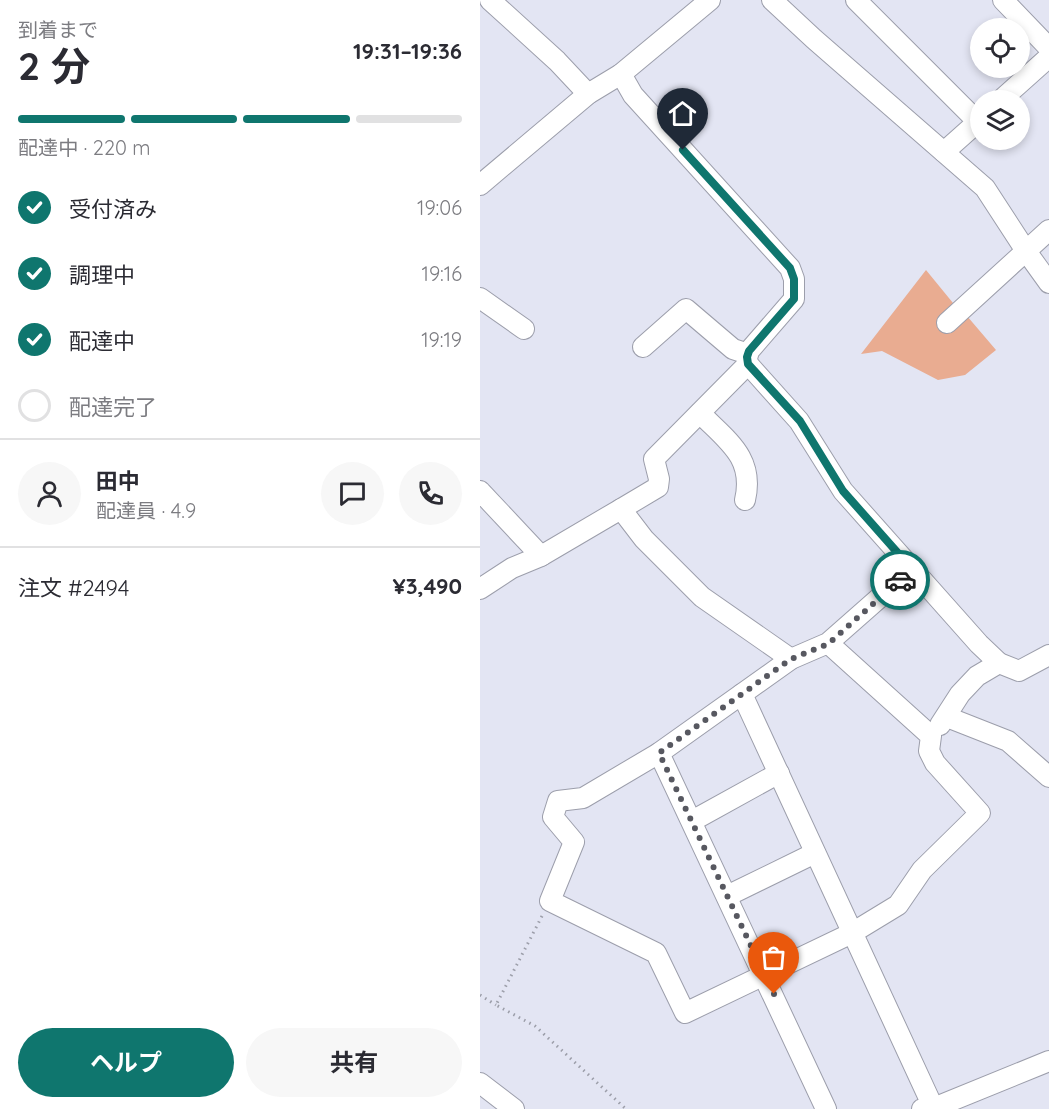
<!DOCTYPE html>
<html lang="ja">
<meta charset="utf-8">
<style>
body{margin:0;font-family:Quicksand,"Noto Sans JP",sans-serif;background:#f7f7f7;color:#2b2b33;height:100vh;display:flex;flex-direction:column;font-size:22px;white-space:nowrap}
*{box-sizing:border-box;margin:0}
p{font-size:20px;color:#7c7c81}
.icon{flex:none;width:33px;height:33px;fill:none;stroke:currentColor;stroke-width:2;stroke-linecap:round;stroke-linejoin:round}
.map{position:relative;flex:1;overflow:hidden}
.details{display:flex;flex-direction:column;background:#fff;width:480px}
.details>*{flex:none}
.fabs{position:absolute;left:490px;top:18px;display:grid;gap:12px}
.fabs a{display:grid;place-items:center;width:60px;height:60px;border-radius:50%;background:#fff;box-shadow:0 3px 9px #0003;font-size:30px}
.pin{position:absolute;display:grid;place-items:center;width:51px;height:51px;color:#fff;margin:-62px -26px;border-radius:50% 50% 50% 0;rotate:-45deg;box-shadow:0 0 6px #0007}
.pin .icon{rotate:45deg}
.courier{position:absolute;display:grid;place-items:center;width:60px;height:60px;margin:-30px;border:4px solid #0f766e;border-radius:50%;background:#fff;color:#222;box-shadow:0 2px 8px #0007}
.head em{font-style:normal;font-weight:700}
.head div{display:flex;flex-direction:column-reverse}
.head{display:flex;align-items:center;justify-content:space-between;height:102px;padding:0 18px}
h1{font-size:39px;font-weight:700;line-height:45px}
.bar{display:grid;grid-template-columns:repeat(4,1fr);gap:9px 6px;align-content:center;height:72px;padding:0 18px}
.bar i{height:8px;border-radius:4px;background:#e1e1e2}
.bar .on{background:#0f766e}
.bar p{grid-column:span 4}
.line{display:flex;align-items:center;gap:15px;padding:0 18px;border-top:2px solid #e1e1e2}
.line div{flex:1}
.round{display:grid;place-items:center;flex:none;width:63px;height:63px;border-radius:32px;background:#f7f7f7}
ol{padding:0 18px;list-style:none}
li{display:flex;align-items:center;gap:18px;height:66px}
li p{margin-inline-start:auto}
li .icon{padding:6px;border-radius:50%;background:#0f766e;color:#fff;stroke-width:4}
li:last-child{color:#7c7c81}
li i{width:33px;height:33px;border:3px solid #e1e1e2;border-radius:50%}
.action{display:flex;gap:12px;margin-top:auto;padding:12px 18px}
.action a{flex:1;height:69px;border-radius:36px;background:#0f766e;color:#fff;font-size:24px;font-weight:700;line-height:69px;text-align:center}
.action a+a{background:#f7f7f7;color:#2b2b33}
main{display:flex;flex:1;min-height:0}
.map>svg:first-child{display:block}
.green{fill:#e9ac91}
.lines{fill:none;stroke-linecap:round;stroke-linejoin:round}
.minor-casing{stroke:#9c9eab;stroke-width:22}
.path{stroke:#9c9ea9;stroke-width:3;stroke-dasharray:1.5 4.5;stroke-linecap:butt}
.minor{stroke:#fff;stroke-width:20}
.done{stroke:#575860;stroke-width:6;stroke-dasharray:0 10.8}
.route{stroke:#0f766e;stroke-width:8}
</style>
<main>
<section class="details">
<div class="head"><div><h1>2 分</h1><p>到着まで</p></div><em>19:31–19:36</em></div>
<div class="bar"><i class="on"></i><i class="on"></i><i class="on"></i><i></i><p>配達中 · 220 m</p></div>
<ol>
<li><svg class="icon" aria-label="check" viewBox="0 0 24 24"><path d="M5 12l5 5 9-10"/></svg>受付済み<p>19:06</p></li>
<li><svg class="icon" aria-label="check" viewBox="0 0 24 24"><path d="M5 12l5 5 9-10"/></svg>調理中<p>19:16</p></li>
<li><svg class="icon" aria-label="check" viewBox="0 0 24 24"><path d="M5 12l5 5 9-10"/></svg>配達中<p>19:19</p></li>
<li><i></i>配達完了</li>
</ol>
<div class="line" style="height:108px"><a class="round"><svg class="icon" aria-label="person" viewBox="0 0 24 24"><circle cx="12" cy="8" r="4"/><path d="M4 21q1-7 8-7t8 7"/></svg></a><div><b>田中</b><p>配達員 · 4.9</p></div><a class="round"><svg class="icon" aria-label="chat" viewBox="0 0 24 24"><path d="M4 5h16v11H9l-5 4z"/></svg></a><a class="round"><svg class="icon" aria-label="phone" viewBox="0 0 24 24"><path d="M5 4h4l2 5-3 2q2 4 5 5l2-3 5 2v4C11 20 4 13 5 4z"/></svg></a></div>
<div class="line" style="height:78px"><div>注文 #2494</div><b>¥3,490</b></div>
<div class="action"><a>ヘルプ</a><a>共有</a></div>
</section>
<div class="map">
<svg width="569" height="1109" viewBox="0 0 569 1109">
<rect width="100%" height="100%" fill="#e3e5f3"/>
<path class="green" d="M446 270 473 303 461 316H487L516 350 485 375 458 380 402 351 381 354Z"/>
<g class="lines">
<g class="minor-casing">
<g id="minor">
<path d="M10 0 77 61 108 94"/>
<path d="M292 0 334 39 505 188 546 251 569 283"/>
<path d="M376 0 498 122"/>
<path d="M523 0 569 48"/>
<path d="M141 74 153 95 310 268 314 279V299L269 351 267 357 268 364 319 421 363 491 499 644 519 663 539 671 569 655"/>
<path d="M521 100 569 57"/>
<path d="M464 152 501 119"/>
<path d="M0 185 108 94 141 74 230 0"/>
<path d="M0 298 44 329"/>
<path d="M467 323 569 230"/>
<path d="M163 347 206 309 253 349 268 354"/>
<path d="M220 413C246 440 275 457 265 500"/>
<path d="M0 491 61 556"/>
<path d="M141 509 178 487 179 479 174 459 268 364"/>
<path d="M0 589 32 568 61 556 141 509 164 539 222 597 311 659"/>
<path d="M348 643 451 736 449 751 455 763 500 813 442 870 418 905 372 933 205 1013 176 953 70 901 94 842 73 817 78 801 103 798 179 753 311 659 348 643 432 569"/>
<path d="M262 694 453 1107"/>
<path d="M467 717 528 741 569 777"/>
<path d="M460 725 480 694 497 676 519 663"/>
<path d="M179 753 346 1109"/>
<path d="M212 821 299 773"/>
<path d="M247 896 335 853"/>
<path d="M0 1083 34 1109"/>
<path d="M442 1109 461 1105 569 1061"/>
</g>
</g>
<g class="path">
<path d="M62 916 16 1005 55 1026 146 1109"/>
<path d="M0 995 16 1005"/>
</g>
<use href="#minor" class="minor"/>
</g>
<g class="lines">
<path class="done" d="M294 994 179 753 311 659 348 644 420 580"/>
<path class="route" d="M203 150 310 268 314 279V299L269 351 267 357 268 364 320 421 363 491 432 569 420 580"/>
</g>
</svg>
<div class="fabs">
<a><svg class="icon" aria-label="locate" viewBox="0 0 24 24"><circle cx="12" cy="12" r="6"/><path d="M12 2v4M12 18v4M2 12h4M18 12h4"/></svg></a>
<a><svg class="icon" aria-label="layers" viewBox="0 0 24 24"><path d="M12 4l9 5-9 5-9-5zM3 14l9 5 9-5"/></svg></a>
</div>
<div class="pin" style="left:294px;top:994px;background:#ea580c"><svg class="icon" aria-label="bag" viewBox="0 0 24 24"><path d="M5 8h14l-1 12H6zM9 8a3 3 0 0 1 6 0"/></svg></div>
<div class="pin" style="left:203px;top:150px;background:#1f2937"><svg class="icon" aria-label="home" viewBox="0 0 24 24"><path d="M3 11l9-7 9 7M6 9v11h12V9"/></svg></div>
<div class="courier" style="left:420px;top:580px"><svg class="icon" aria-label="car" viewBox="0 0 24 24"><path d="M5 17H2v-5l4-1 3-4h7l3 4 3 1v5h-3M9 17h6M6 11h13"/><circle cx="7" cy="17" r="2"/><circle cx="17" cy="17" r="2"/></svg></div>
</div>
</main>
